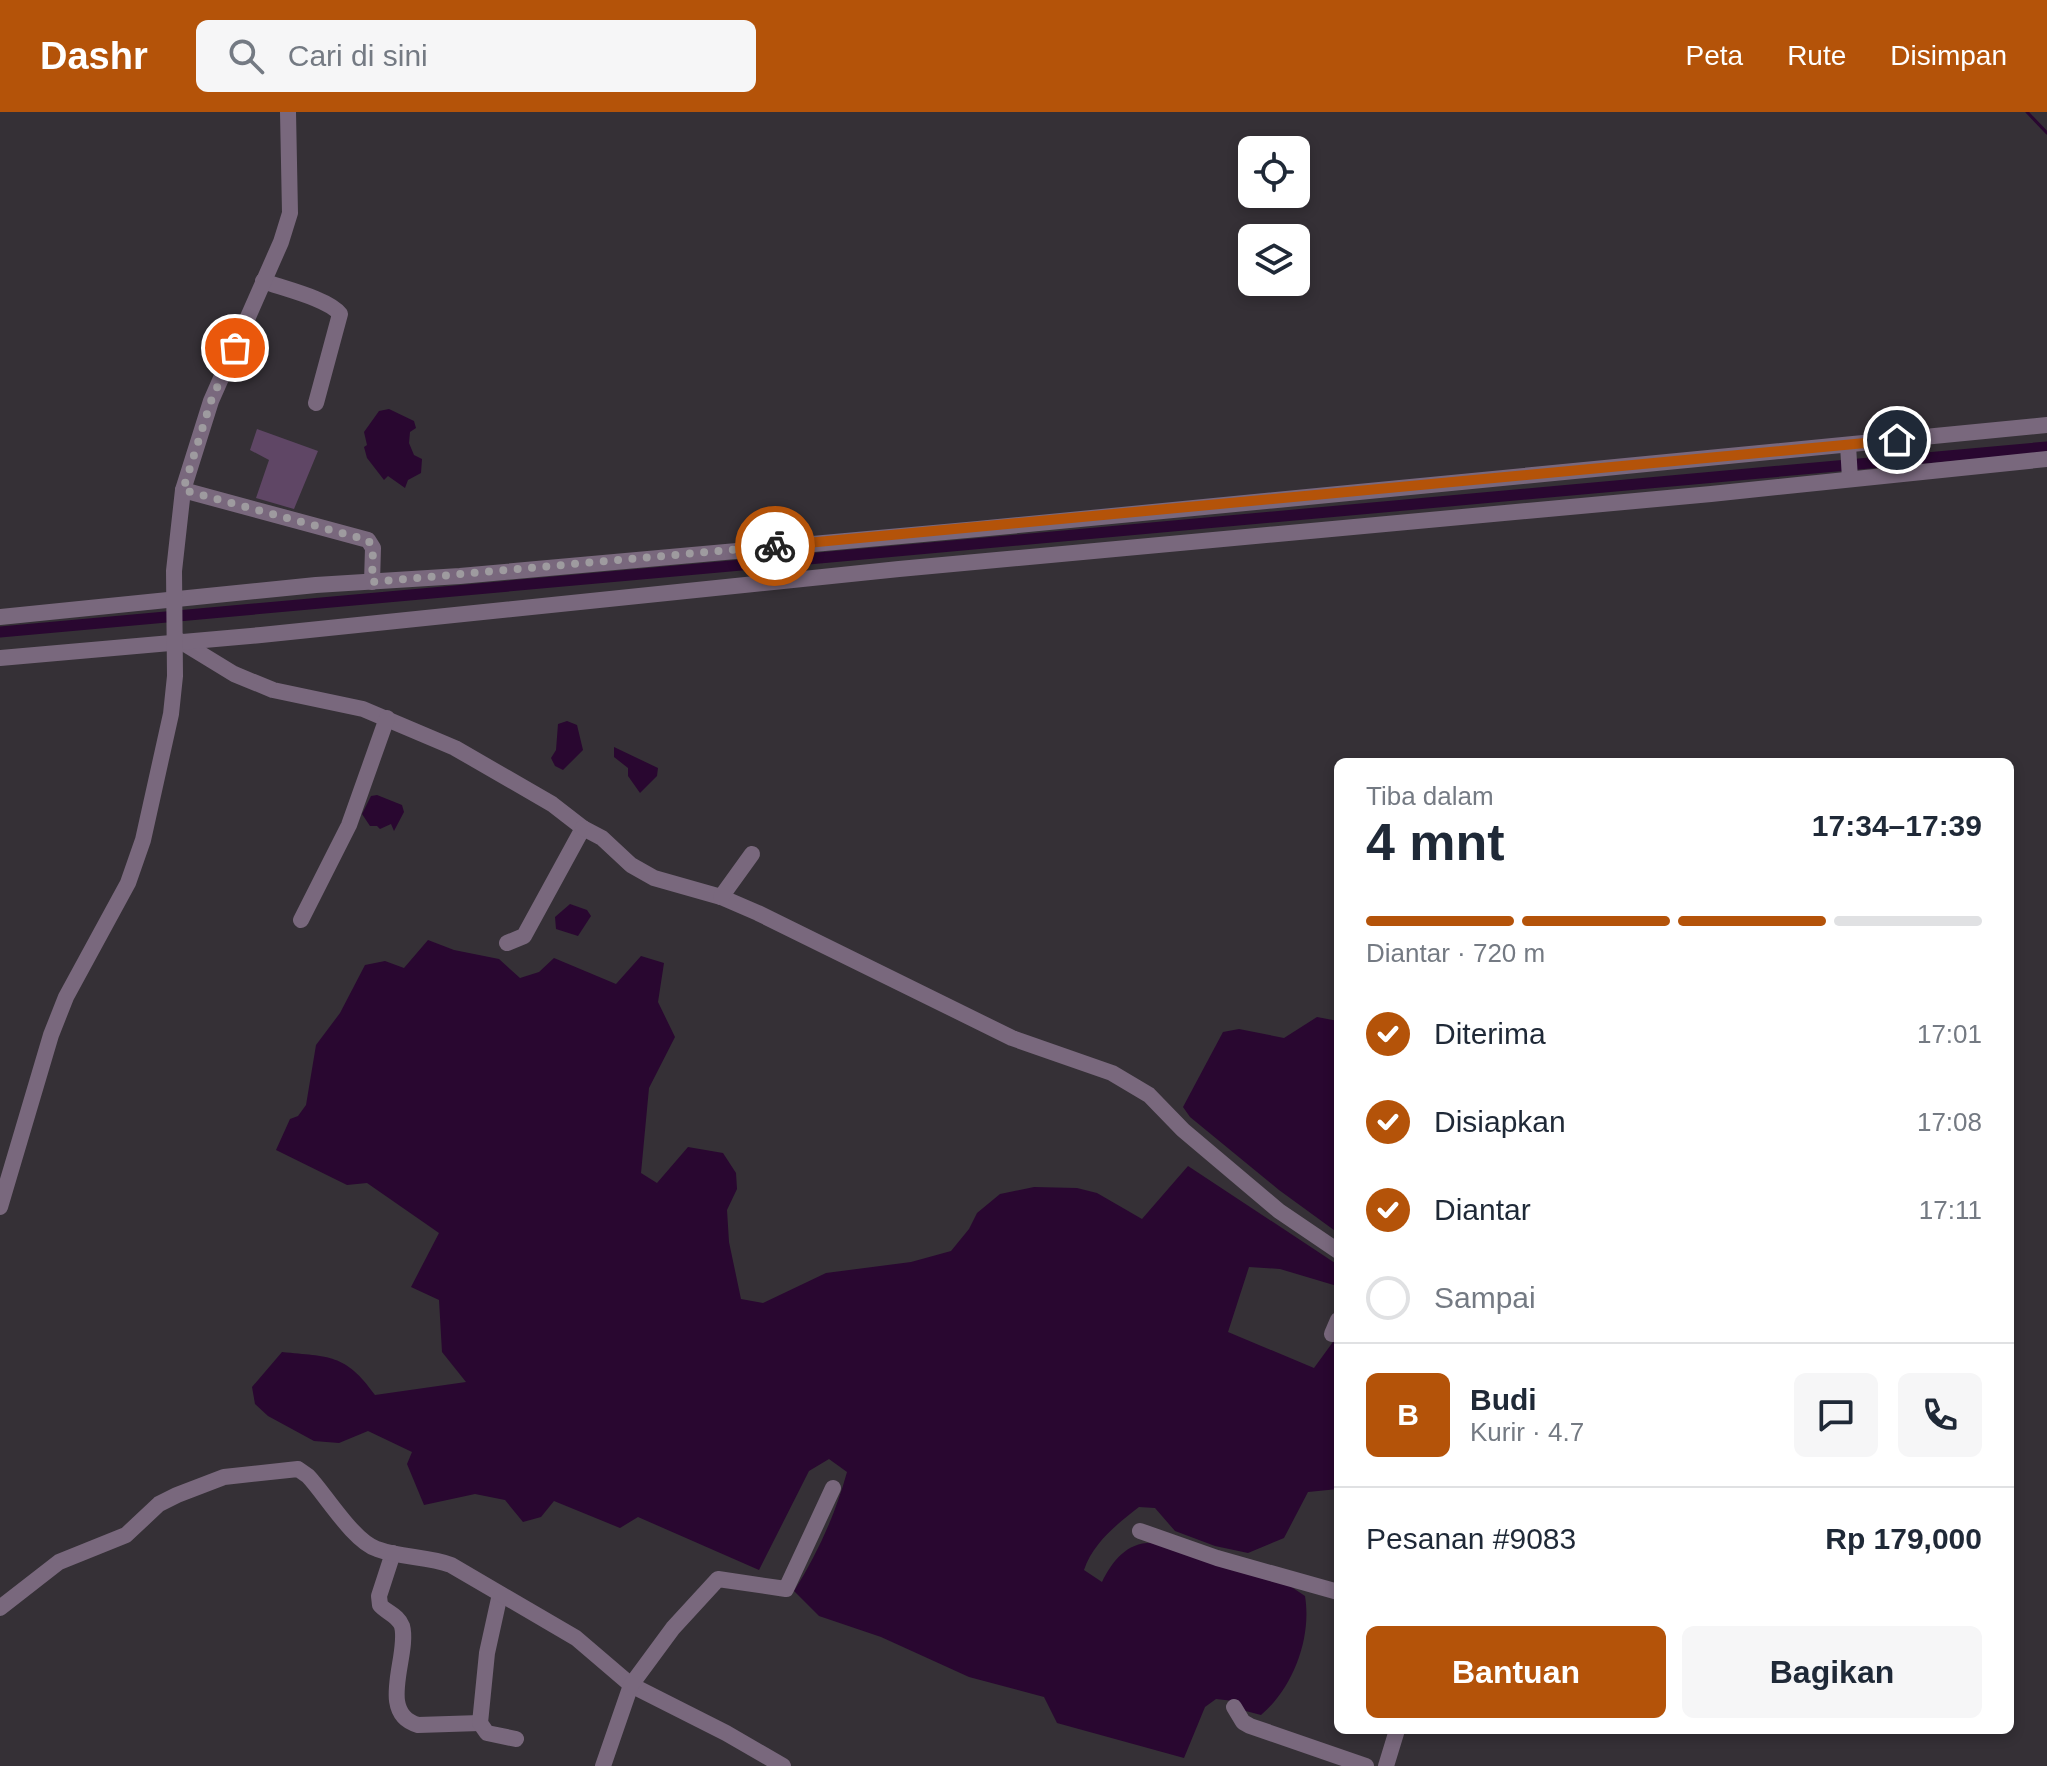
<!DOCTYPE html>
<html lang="id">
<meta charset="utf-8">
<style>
body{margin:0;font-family:Helvetica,sans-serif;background:#f6f6f7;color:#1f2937;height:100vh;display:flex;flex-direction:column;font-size:30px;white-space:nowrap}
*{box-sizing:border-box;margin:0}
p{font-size:26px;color:#747a83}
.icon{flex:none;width:44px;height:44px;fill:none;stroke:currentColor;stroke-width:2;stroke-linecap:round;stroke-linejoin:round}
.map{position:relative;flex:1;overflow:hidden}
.details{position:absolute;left:1334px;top:646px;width:680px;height:976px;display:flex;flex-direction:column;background:#fff;border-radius:12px;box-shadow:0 4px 12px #0003}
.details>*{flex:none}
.fabs{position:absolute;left:1238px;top:24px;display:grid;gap:16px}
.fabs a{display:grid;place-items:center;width:72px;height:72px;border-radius:12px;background:#fff;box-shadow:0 4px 12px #0003;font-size:40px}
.pin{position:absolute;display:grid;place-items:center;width:68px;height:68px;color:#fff;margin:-34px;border:4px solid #fff;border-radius:50%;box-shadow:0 2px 8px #0007}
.courier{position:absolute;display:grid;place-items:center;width:80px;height:80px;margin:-40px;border:6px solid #b45309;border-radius:50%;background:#fff;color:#222;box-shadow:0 2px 10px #0007}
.headline em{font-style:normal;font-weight:700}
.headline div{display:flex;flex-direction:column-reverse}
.headline{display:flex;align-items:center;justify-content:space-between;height:136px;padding:0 32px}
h1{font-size:52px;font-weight:700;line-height:60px}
.bar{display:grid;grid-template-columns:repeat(4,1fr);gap:12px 8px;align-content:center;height:96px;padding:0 32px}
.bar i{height:10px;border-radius:6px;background:#e0e1e3}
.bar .current{background:#b45309}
.bar p{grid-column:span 4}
.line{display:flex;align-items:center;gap:20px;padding:0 32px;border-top:2px solid #e0e1e3}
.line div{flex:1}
.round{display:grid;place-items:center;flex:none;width:84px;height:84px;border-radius:12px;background:#f6f6f7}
ol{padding:0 32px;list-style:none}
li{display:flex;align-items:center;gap:24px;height:88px}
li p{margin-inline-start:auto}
li .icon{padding:8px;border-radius:50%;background:#b45309;color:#fff;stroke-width:4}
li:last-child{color:#747a83}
li i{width:44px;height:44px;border:4px solid #e0e1e3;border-radius:50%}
.primary-button{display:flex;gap:16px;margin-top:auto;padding:16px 32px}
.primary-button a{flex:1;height:92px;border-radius:12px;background:#b45309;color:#fff;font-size:32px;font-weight:700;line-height:92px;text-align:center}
.primary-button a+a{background:#f6f6f7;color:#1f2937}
header{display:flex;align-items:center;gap:48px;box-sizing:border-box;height:112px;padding:0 40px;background:#b45309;color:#fff}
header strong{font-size:38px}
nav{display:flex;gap:44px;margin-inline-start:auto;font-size:28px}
.search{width:560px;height:72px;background:#f6f6f7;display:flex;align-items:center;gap:20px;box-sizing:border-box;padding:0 28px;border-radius:12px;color:#747a83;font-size:30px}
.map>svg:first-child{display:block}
.green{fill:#5f4665}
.water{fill:#290730}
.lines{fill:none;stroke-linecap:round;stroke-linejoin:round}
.stream{stroke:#290730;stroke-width:3}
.canal{stroke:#290730;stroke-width:11}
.minor{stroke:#79687d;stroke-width:16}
.done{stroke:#9e9b9f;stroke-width:8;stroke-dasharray:0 14.4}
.route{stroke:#b45309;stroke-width:10}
</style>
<header>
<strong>Dashr</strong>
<div class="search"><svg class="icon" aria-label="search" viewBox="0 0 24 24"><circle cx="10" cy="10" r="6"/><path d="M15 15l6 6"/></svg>Cari di sini</div>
<nav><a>Peta</a><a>Rute</a><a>Disimpan</a></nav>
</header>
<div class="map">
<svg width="2047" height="1654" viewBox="0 0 2047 1654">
<rect width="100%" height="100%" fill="#353036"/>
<path class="green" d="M257 317 318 339 294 397 256 386 269 348 250 338Z"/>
<g class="water">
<path d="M389 297 414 309 416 316 410 320 409 331 414 343 422 347 421 361 408 368 405 376 388 364 384 368 367 346 364 335 367 333 364 320 379 299Z"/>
<path d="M567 609 577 613 583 638 563 658 555 654 551 646 556 638 558 612Z"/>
<path d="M614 635 658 656 657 664 640 681 628 664V656L614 645Z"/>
<path d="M377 683 402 693 404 700 394 719 391 712 380 717 377 714H370L362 702 371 684Z"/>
<path d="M570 792 587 798 591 804 578 824 556 817 555 805Z"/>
<path d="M428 828 454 838 499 847 520 866 539 860 554 846 616 872 641 844 664 851 658 890 675 925 649 976 641 1061 657 1071 688 1035 723 1041 736 1061 737 1077 727 1098 729 1130 741 1187 763 1191 826 1161 911 1150 951 1139 969 1117 977 1101 1000 1082 1034 1075 1077 1076 1097 1081 1142 1107 1188 1054 1338 1153 1337 1174 1280 1157 1249 1155 1228 1220 1314 1256 1338 1223V1377L1308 1380 1284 1426 1248 1441 1215 1434 1175 1419 1155 1396 1139 1395C1117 1412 1093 1431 1084 1458L1102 1470C1113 1448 1128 1429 1155 1431L1287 1472 1305 1484C1312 1526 1293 1576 1261 1603L1242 1598 1234 1589 1216 1587 1205 1595 1184 1646 1057 1611 1044 1585 969 1565 881 1525 819 1504 794 1479C818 1441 835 1403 847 1360L829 1347 809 1359 759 1458 638 1405 620 1416 554 1389 541 1405 523 1410 505 1388 475 1382 424 1393 407 1352 412 1340 368 1319 339 1331 314 1329 268 1304 255 1292 252 1275 282 1240C329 1245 345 1241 375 1283L466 1270 442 1240 439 1188 411 1175 439 1121 367 1071 347 1073 276 1038 290 1007 298 1004 306 993 316 933 340 901 365 853 385 849 404 856Z"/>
<path d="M1317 905 1338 909V1121L1279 1078 1190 1005 1183 995 1223 920 1239 917 1284 926Z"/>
</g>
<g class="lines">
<path class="stream" d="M2027 0 2047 21"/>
<path class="canal" d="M0 520 2047 335"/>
<g class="minor">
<path d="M263 169C282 176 329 187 340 202L316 291"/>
<path d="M1848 333 1850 367"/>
<path d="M183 378 368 428 373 436 372 470"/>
<path d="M0 505 316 473 460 464 978 417 2047 313"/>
<path d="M180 529 234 562 273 578 363 597 455 636 552 692 583 716 524 824 507 831"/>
<path d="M0 546 261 523 899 457 1711 382 2047 347"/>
<path d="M583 716 602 726 631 753 654 766 721 785 758 801 1012 926 1112 961 1149 983 1183 1018 1279 1099 1338 1139"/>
<path d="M721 785 752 742"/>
<path d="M301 808 349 713 387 606"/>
<path d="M0 1095 51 923 66 885 128 771 143 728 171 602 175 564 174 459 183 378 211 289 281 130 290 101 288 0"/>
<path d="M1332 1222 1338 1208"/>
<path d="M1140 1419 1217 1446 1338 1480"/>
<path d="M393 1441 379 1484 380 1493C387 1501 398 1503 402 1514 410 1543 376 1601 418 1613L480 1611"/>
<path d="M500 1482 487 1541 480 1611 487 1621 516 1627"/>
<path d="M0 1496 59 1450 126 1423 159 1392 177 1383 224 1365 298 1357 308 1364C326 1383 353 1429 377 1437 401 1446 427 1444 451 1453L576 1526 631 1573 726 1621 783 1654"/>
<path d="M1234 1595 1243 1610 1250 1614 1366 1654"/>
<path d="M603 1654 631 1573 673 1516 718 1467 786 1477 833 1376"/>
<path d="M1386 1654 1397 1618"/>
</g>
</g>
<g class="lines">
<path class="done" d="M235 236 211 289 183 378 368 428 373 436 372 470 775 434"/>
<path class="route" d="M775 434 1897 328"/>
</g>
</svg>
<div class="fabs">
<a><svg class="icon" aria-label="locate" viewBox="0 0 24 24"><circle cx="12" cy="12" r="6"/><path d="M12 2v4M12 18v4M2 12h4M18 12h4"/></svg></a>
<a><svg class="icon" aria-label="layers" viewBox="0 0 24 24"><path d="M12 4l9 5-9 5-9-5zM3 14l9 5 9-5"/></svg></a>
</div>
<div class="pin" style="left:235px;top:236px;background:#ea580c"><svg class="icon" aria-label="bag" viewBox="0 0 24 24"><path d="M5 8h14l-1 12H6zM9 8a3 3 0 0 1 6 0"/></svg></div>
<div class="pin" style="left:1897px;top:328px;background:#1f2937"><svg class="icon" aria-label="home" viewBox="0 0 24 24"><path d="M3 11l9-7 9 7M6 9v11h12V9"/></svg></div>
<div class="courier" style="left:775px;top:434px"><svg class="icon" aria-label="bike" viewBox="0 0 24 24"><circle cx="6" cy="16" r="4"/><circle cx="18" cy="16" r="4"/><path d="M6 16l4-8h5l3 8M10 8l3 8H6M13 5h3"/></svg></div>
<section class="details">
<div class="headline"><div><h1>4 mnt</h1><p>Tiba dalam</p></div><em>17:34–17:39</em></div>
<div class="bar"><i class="current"></i><i class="current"></i><i class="current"></i><i></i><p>Diantar · 720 m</p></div>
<ol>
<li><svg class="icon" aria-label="check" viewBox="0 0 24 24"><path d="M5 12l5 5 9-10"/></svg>Diterima<p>17:01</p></li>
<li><svg class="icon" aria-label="check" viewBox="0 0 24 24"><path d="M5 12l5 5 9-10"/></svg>Disiapkan<p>17:08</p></li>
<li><svg class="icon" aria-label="check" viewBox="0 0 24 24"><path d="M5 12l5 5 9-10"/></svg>Diantar<p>17:11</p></li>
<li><i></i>Sampai</li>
</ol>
<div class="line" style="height:144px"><b class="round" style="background:#b45309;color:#fff">B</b><div><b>Budi</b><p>Kurir · 4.7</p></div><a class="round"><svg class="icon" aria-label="chat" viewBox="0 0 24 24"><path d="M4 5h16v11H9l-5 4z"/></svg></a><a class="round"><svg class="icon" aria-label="phone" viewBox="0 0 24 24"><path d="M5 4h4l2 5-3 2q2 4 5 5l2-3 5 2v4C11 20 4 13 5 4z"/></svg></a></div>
<div class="line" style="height:104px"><div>Pesanan #9083</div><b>Rp 179,000</b></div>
<div class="primary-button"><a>Bantuan</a><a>Bagikan</a></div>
</section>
</div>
